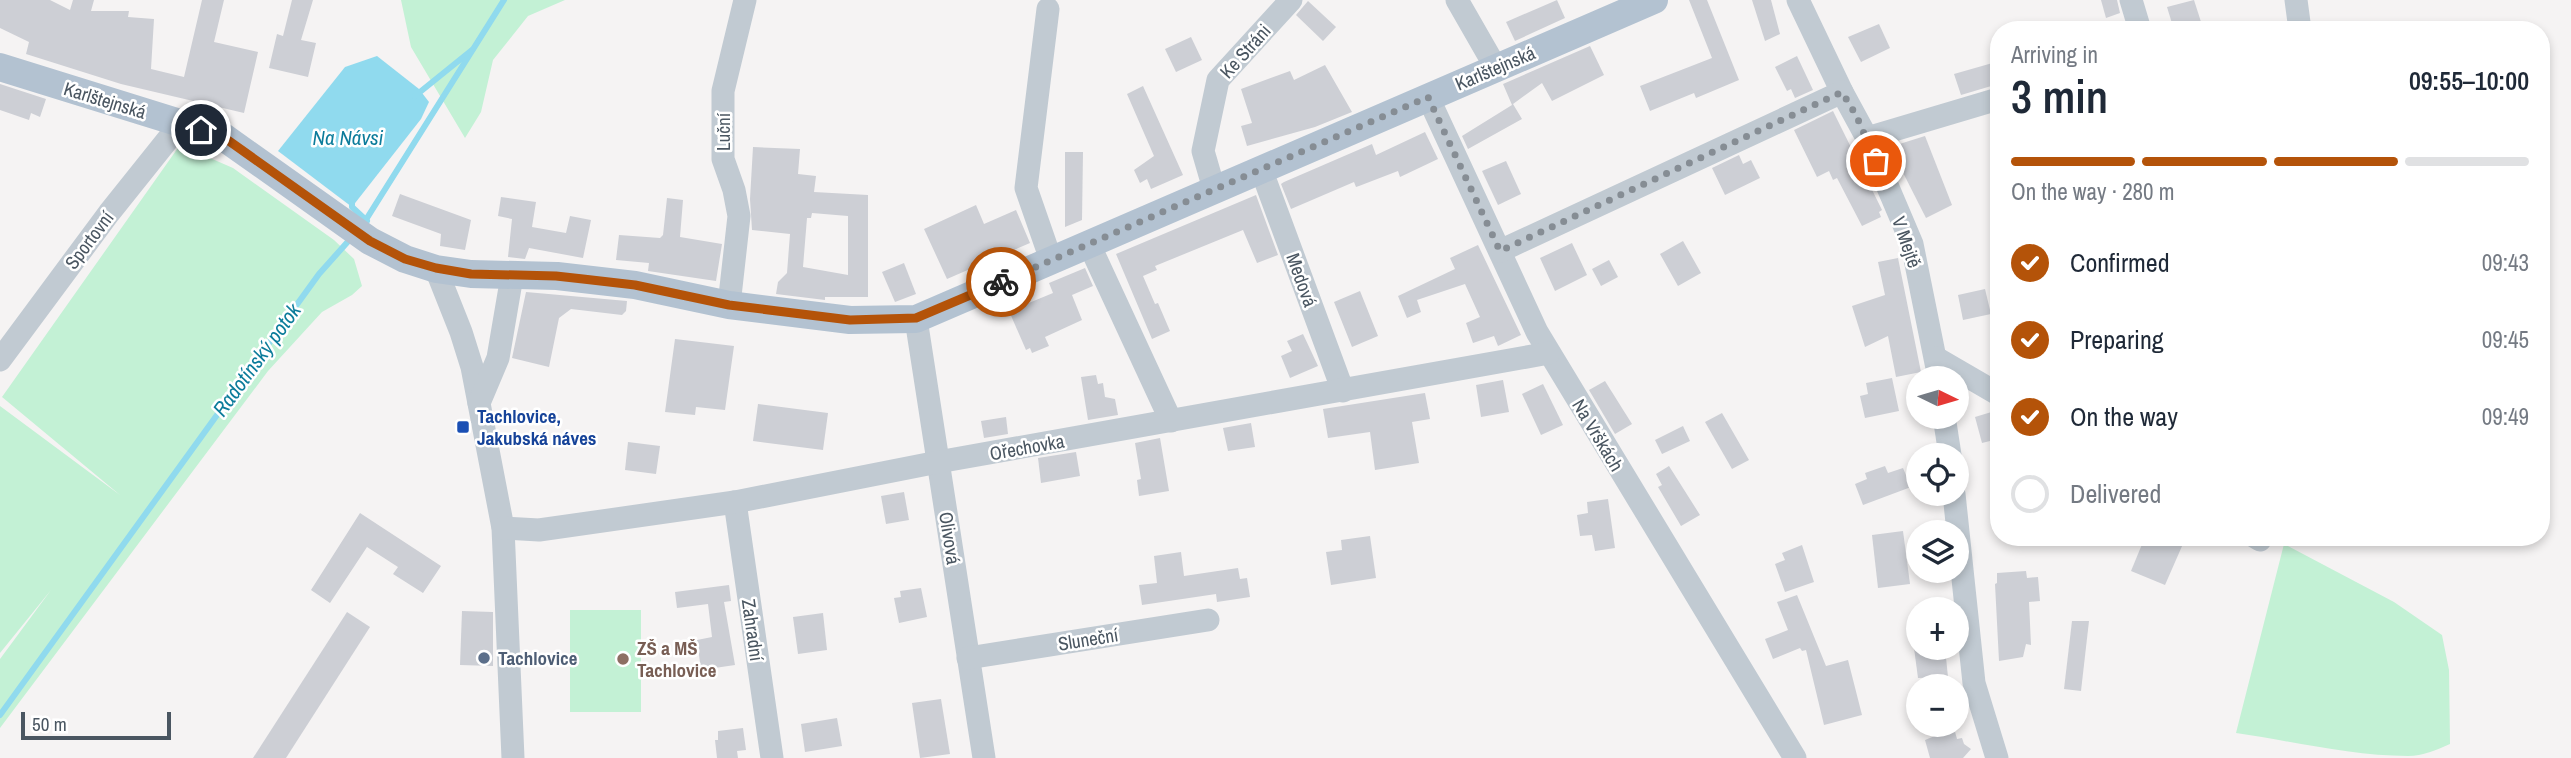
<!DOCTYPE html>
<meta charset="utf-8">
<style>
body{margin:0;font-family:"Archivo Narrow",sans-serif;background:#f2f2f3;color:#1f2937;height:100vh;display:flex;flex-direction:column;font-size:26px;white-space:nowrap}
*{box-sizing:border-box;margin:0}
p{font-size:23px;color:#747a83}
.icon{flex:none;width:38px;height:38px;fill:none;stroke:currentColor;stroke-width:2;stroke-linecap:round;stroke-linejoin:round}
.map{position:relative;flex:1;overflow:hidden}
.details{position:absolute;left:1990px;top:21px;width:560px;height:525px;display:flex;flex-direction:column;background:#fff;border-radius:28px;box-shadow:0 4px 10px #0003}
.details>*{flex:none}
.needle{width:46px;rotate:95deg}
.fabs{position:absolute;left:1906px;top:366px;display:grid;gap:14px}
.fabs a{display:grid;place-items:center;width:63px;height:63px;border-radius:50%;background:#fff;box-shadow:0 4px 10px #0003;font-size:35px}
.scale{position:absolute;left:21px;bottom:18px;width:150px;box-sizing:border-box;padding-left:7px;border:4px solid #4a5661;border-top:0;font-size:19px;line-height:24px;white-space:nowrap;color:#4a5661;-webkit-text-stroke:5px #fff;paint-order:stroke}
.pin{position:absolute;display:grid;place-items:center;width:60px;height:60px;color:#fff;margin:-30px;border:4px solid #fff;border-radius:50%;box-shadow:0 2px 7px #0007}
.courier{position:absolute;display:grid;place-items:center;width:70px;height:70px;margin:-35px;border:5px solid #b45309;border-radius:50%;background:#fff;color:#222;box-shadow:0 2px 9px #0007}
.headline em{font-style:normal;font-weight:600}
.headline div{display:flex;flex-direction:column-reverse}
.headline{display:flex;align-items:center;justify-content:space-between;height:119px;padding:0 21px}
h1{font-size:46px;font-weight:600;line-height:52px}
.bar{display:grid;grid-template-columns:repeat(4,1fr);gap:10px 7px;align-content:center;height:84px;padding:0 21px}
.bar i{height:9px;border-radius:5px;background:#e0e1e3}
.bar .on{background:#b45309}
.bar p{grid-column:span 4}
ol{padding:0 21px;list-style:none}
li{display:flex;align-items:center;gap:21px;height:77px}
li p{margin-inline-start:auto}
li .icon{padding:7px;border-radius:50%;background:#b45309;color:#fff;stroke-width:4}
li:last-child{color:#747a83}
li i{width:38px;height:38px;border:4px solid #e0e1e3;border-radius:50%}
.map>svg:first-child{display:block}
.green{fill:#c3f1d5}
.water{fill:#90daee}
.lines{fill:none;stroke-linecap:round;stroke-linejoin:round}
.stream{stroke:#90daee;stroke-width:6}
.building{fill:#cdcfd5;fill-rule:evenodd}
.minor{stroke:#c1cad2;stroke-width:23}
.major{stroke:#b3c2d1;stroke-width:28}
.done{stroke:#868d94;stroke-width:7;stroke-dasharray:0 12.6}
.route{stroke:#b45309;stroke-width:9}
.transit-dot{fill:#1a4fb4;stroke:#fff;stroke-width:2.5}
.service-dot{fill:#5c6f8a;stroke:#fff;stroke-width:2.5}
.education-dot{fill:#8d6e63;stroke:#fff;stroke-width:2.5}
.labels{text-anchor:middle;stroke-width:5;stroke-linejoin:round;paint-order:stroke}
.street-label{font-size:19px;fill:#4a5661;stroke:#fff}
.transit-label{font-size:19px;font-weight:bold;fill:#164399;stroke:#fff;text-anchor:start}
.education-label{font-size:19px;font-weight:bold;fill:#785e54;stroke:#fff;text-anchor:start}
.service-label{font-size:19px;font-weight:bold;fill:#4e5e75;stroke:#fff;text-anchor:start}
.water-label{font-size:21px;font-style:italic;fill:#0c7c9b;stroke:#fff}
</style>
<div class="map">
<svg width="2571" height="758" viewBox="0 0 2571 758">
<rect width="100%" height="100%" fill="#f5f3f3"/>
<g class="green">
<path d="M401 0H565L528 16 493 60 481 112 465 138 411 47Z"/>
<path d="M180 145 233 168 334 240 354 259 362 286 352 295 322 312 268 371 0 728V659L51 590 0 653V406L120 495 2 397Z"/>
<path d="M2284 544 2394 602 2442 635 2449 670 2450 744C2436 750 2423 756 2408 756 2351 756 2292 741 2236 733Z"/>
<rect x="570" y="610" width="71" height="102"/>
</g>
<path class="water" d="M377 56 419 89 429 102 421 119 352 207 278 151 345 67Z"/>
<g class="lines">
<g class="stream">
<path d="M415 96 472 50"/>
<path d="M352 200V207L367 221"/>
<path d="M362 226 504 0"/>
<path d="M0 715 319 274 352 237"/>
</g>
</g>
<g class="building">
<path d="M0 0H50L70 10 73 0H94L91 11H129L128 17 154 19 151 69 184 77 202 0H224L214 42 258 52 244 113 121 84 26 54 29 42 0 28Z"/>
<path d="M292 0H313L301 40 316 43 308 77 269 68 277 34 283 36Z"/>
<path d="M1557 0 1565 18 1515 41 1506 22Z"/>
<path d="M1689 0H1707L1739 80 1696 98 1694 93 1650 111 1640 86 1712 58Z"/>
<path d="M1752 0H1771L1780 34 1765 41Z"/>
<path d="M2101 0H2117L2120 13 2106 18Z"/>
<path d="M2194 0 2202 25 2174 30 2167 7Z"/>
<path d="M1308 1 1336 27 1323 41 1296 15Z"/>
<path d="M1879 24 1890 48 1861 62 1848 37Z"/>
<path d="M1191 37 1202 60 1176 72 1165 49Z"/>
<path d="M1590 46 1604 75 1552 101 1542 83 1513 104 1522 119 1468 149 1462 136 1512 105 1503 84Z"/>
<path d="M1797 56 1813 90 1795 98 1791 89 1787 91 1775 67Z"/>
<path d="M1996 62 1998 84 1961 95 1954 74Z"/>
<path d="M1325 65 1352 112 1315 127 1247 146 1241 126 1252 123 1241 89 1290 71 1294 80Z"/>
<path d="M0 84 46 99 40 117 31 113 29 120 0 110Z"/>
<path d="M1143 86 1183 175 1151 189 1147 179 1140 183 1134 170 1154 156 1127 94Z"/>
<path d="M1833 111 1882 210 1879 212 1881 217 1862 226 1837 178 1833 180 1829 171 1817 177 1794 130Z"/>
<path d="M1425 132 1438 159 1400 177 1398 171 1359 186 1356 187 1354 182 1291 209 1281 184 1284 182 1372 144 1376 155Z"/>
<path d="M1925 136 1952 205 1926 218 1890 147Z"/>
<path d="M753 147 800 149 798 174 816 176 814 192 868 195V297H825V300L776 294 778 282 787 273 790 234 752 230 750 199ZM812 213 848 216V275L803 267 807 218H811Z"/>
<path d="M1065 152H1083L1082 220 1065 227Z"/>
<path d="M1739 155 1743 164 1751 160 1760 178 1725 195 1712 168Z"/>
<path d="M1506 161 1521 194 1498 205 1482 171Z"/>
<path d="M400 194 471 220 465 250 440 246 441 234 392 216Z"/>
<path d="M1256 195 1278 255 1257 263 1243 230 1155 266 1157 270 1143 276 1155 304 1158 303 1170 331 1152 339 1116 254Z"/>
<path d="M501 197 536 202 532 227 566 233 570 216 591 220 583 258 529 248 525 259 508 257 512 219 498 216Z"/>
<path d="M667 198 683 200 680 237 722 244 716 281 648 271 649 263 616 260 619 235 660 238 663 235Z"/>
<path d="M976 205 984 224 1016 210 1030 243 947 279 924 229Z"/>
<path d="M1683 241 1701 273 1678 286 1660 254Z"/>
<path d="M1572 243 1587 275 1555 291 1540 258Z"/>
<path d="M1478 245 1521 335 1498 346 1494 336 1473 343 1466 323 1480 317 1465 284 1417 300 1421 312 1407 318 1398 296 1455 269 1450 258Z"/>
<path d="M1898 258 1921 372 1896 377 1888 336 1865 347 1852 306 1885 295 1878 262Z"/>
<path d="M1609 260 1618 277 1601 286 1592 269Z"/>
<path d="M904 263 916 294 895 302 882 272Z"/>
<path d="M1085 268 1093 286 1072 295 1082 320 1045 337 1049 346 1032 353 1030 348 1026 350 1009 311 1053 293 1049 283Z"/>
<path d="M1985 289 1991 314 1963 320 1958 295Z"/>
<path d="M1360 291 1378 336 1352 347 1334 302Z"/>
<path d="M526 292 627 301 626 311 622 315 571 309 559 318 549 367 512 358Z"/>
<path d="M1303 334 1318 366 1290 378 1281 356 1292 351 1287 341Z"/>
<path d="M675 339 734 346 725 410 696 407 695 415 665 412Z"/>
<path d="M1096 375 1098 384 1103 383 1105 397 1115 399 1118 415 1088 420 1081 377Z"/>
<path d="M1892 378 1899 411 1865 418 1860 396 1868 394 1866 383Z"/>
<path d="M1503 380 1509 412 1481 417 1476 385Z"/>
<path d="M1605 381 1632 424 1615 434 1589 390Z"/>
<path d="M1543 384 1563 425 1541 435 1522 394Z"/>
<path d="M1425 393 1430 419 1412 422 1419 463 1375 470 1370 432 1328 438 1323 409Z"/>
<path d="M758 404 828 413 823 450 753 441Z"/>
<path d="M1998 410V439L1982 443 1975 417Z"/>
<path d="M1722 413 1749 460 1732 469 1705 422Z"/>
<path d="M1006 417 1008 434 984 438 981 421Z"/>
<path d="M1251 423 1255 447 1228 451 1223 428Z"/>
<path d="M1683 426 1690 441 1662 454 1655 440Z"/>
<path d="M1160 438 1169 491 1139 496 1137 480 1141 479 1135 443Z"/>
<path d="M628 442 660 446 656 474 625 470Z"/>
<path d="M1076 452 1080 476 1041 483 1038 458Z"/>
<path d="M1669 466 1700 515 1681 526 1658 487 1662 485 1656 474Z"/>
<path d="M1885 466 1888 473 1903 468 1911 487 1863 505 1855 484 1867 479 1865 473Z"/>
<path d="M904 492 909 520 886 524 881 496Z"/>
<path d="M1608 499 1615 548 1595 551 1592 535 1580 536 1577 515 1588 513 1587 502Z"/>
<path d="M360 513 441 566 423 593 393 574 398 567 367 547 330 603 311 590Z"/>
<path d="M1903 531 1910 584 1878 588 1872 535Z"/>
<path d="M1370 536 1376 578 1331 585 1326 552 1342 550 1341 540Z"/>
<path d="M2145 537H2186L2165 585 2131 571Z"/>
<path d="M1802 545 1814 582 1785 592 1775 564 1785 560 1782 553Z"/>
<path d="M1181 552 1184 576 1238 568 1240 579 1247 578 1250 597 1217 602 1216 594 1142 605 1139 585 1157 583 1154 556Z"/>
<path d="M2026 571 2027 578 2038 577 2040 601 2029 602 2031 645 2026 644 2023 657 1999 661 1995 584 1997 583V573Z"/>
<path d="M729 585 731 601 724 602 735 665 701 670 697 640 712 637 708 604 677 608 675 592Z"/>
<path d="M921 588 927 617 899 623 894 598 901 597 900 591Z"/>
<path d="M1797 595 1826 666 1848 660 1862 715 1824 725 1806 650 1802 651 1800 648 1773 659 1765 639 1788 630 1777 602Z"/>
<path d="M462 611 493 612V666L460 665Z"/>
<path d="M347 612 370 627 286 758H253Z"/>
<path d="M823 613 827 650 798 654 793 617Z"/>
<path d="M2072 621H2089L2081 691 2064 689Z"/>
<path d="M1914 648H1945L1948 677 1918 678Z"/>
<path d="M941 699 950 754 920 758 912 703Z"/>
<path d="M837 718 842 746 805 752 801 724Z"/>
<path d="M743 728 746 750 737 751 738 758H717L715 740H718V731Z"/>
<path d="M1954 728 1957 739 1962 738 1964 744 1971 749 1963 758H1930L1925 740Z"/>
</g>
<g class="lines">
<g class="minor">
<path d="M1457 0 1496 68"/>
<path d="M1798 0 1842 92 1867 138 1912 244 1939 378"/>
<path d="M2131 0 2140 30"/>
<path d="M2296 0 2300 30"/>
<path d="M1048 9 1026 188 1051 260"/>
<path d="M1428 97 1537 332 1795 758"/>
<path d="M1867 138 1998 99"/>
<path d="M1261 169 1343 391"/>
<path d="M1214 189 1203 151 1218 80 1291 0"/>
<path d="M1089 244 1171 421"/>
<path d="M1500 251 1842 92"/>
<path d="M436 269 461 332 472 367 503 528 513 758"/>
<path d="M729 305 739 216 734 190 723 159V91L745 0"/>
<path d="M916 319 984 758"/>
<path d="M1936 358 1998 394"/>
<path d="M0 360 109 213 181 123"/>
<path d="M479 403 498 358 512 276"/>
<path d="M1944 416 1950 455"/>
<path d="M1954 494 1974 683 1997 758"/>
<path d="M735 502 772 758"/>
<path d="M503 528 539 530 735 502 938 462 1549 353"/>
<path d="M2255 537 2260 540"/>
<path d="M968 658 1208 620"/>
</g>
<path class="major" d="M0 67 222 136 370 241 405 259 436 269 471 274 557 276 635 285 729 305 850 320 916 319 1654 0"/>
</g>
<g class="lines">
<path class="done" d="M1001 282 1428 97 1500 251 1842 92 1856 115 1876 161"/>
<path class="route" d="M201 130 222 136 370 241 405 259 436 268 471 274 556 276 583 279 635 285 729 305 850 320 916 318 1001 282"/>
</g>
<rect class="transit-dot" x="456" y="420" width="14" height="14" rx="3.5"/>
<circle class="service-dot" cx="484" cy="658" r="7"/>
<circle class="education-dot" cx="623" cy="659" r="7"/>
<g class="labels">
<g class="street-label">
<text transform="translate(1245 51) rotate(-48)" y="7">Ke Stráni</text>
<text transform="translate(1495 68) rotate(-23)" y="7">Karlštejnská</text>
<text transform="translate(105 100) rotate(17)" y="7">Karlštejnská</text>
<text transform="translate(723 132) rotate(-90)" y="7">Luční</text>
<text transform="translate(89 240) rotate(-53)" y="7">Sportovní</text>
<text transform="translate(1907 242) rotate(71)" y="7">V Mejtě</text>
<text transform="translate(1302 280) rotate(70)" y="7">Medová</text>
<text transform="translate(1598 435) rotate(59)" y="7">Na Vrškách</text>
<text transform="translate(1027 447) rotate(-10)" y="7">Ořechovka</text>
<text transform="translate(950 538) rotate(81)" y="7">Olivová</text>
<text transform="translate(753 630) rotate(82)" y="7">Zahradní</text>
<text transform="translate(1088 639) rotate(-9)" y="7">Sluneční</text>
</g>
<g class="transit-label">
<text x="477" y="423">Tachlovice,<tspan x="477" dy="22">Jakubská náves</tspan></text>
</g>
<g class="education-label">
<text x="637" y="655">ZŠ a MŠ<tspan x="637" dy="22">Tachlovice</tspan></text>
</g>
<g class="service-label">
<text x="498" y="665">Tachlovice</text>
</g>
<g class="water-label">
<text x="348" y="145">Na Návsi</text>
<text transform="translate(257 360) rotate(-54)" y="7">Radotínský potok</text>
</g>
</g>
</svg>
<div class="fabs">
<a><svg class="needle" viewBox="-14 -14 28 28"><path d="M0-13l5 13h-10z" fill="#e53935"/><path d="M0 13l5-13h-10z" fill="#747a83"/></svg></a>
<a><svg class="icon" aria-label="locate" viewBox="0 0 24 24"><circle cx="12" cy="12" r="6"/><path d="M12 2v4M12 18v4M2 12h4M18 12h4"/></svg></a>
<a><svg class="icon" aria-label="layers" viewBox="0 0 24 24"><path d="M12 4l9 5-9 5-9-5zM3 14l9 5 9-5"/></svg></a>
<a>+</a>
<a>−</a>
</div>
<div class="scale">50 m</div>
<div class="pin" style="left:1876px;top:161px;background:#ea580c"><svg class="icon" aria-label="bag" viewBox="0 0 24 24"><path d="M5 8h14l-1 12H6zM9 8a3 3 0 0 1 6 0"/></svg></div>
<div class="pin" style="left:201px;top:130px;background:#1f2937"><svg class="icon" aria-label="home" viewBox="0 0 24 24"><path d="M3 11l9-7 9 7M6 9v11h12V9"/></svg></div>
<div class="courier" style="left:1001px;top:282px"><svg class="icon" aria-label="bike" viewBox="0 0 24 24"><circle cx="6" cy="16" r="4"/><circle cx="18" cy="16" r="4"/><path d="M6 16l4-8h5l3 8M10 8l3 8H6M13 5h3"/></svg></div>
<section class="details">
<div class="headline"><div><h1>3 min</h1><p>Arriving in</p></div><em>09:55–10:00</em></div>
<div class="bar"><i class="on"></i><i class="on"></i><i class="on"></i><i></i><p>On the way · 280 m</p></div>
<ol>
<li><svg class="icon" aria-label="check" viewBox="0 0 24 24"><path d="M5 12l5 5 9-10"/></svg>Confirmed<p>09:43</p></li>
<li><svg class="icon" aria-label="check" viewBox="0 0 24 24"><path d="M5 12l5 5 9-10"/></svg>Preparing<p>09:45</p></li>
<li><svg class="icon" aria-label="check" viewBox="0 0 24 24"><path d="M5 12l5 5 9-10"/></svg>On the way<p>09:49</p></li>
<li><i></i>Delivered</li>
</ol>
</section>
</div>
